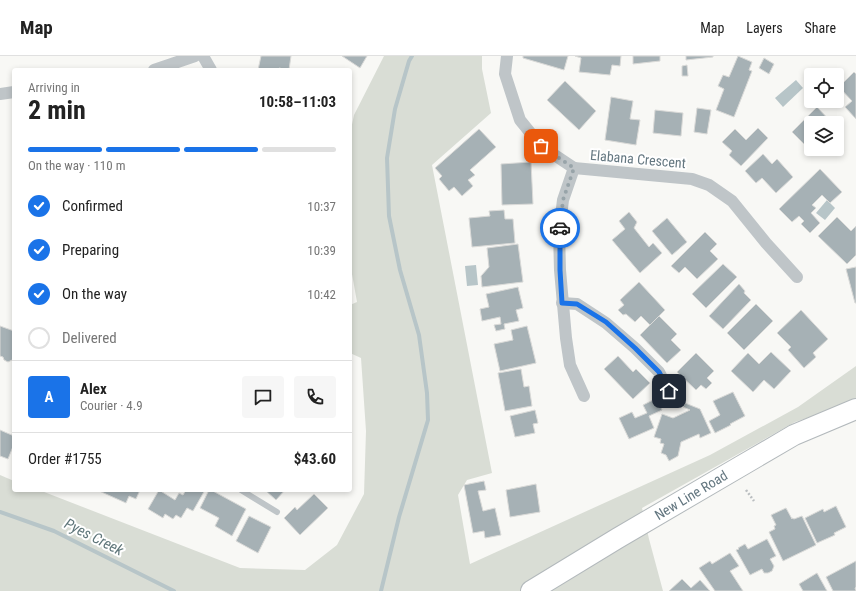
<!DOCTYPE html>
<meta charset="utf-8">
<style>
body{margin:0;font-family:"Roboto Condensed",sans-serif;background:#f6f6f6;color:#222;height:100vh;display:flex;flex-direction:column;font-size:15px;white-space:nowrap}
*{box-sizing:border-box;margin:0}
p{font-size:13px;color:#767676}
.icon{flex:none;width:22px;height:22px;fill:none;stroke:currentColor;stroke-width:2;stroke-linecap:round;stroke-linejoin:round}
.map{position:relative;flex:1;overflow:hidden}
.sheet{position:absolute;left:12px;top:12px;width:340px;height:424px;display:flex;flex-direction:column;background:#fff;border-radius:4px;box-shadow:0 2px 6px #0003}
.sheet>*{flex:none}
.tools{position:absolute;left:804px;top:12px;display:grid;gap:8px}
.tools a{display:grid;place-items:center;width:40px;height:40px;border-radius:4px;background:#fff;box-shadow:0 2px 6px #0003;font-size:20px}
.pin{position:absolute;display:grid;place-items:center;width:34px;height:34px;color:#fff;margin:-17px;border-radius:8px;box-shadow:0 2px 6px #0006}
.courier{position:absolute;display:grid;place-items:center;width:40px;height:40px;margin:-20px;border:3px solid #1a73e8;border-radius:50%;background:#fff;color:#222;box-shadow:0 1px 5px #0007}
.head em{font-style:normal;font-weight:700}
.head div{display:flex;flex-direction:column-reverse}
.head{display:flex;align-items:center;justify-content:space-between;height:68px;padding:0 16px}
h1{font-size:26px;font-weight:700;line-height:30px}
.bar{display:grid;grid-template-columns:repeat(4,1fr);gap:6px 4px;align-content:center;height:48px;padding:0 16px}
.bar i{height:5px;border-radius:3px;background:#e0e0e0}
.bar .on{background:#1a73e8}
.bar p{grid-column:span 4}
.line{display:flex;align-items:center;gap:10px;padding:0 16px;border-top:1px solid #e0e0e0}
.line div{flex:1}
.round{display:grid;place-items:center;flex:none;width:42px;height:42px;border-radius:4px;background:#f6f6f6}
ol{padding:0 16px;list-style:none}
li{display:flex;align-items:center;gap:12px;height:44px}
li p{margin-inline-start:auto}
li .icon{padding:4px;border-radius:50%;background:#1a73e8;color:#fff;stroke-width:4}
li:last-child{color:#767676}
li i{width:22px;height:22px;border:2px solid #e0e0e0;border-radius:50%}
header{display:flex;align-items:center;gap:24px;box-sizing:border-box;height:56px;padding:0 20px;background:#fff;border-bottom:1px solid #e0e0e0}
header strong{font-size:19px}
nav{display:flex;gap:22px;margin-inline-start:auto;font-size:14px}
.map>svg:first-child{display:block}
.green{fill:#d9ddd5}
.water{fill:#b7c5c8}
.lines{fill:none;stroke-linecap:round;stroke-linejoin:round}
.stream{stroke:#b7c5c8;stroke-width:4}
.building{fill:#a6b1b5;stroke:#dadad8}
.primary-casing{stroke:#b3b9bc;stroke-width:22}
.path{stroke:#babec0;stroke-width:2.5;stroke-dasharray:2 2;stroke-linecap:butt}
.service{stroke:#bfc5c8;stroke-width:6}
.minor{stroke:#bfc5c8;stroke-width:12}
.primary{stroke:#fff;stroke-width:20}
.done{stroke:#98a4a9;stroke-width:4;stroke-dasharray:0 7.2}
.route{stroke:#1a73e8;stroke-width:5}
.labels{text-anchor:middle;stroke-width:4;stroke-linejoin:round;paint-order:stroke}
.street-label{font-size:14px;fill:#647780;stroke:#fff}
.water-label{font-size:15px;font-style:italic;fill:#5f767a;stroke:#fff}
</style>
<header>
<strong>Map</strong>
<nav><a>Map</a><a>Layers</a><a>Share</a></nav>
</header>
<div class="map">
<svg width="856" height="535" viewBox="0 0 856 535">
<rect width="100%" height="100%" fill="#f8f8f5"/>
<path class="green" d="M384 0H482V13L491 57 432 109 492 417 467 424 458 439 470 508 710 399 798 351 856 310V346L795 366 642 452 649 483 663 535H0V419L14 425V434H39L240 512 305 514 337 489 364 438 366 375 361 302 350 297V249L357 246 350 207V78L354 59Z"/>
<g class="water">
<path d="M796 24 803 32 783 51 775 42Z"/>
<path d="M827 144 835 152 825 164 816 157Z"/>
<path d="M476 209 478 229 467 230 465 210Z"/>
</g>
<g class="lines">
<g class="stream">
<path d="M0 456 54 475 174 535"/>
<path d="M381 535 399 461 428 364 427 337 419 279 400 214 389 160 387 102 395 53 409 5 412 0"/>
</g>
</g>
<g class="building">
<path d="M261 0H291L289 14 279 12V14H258Z"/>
<path d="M342 0H367L360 12Z"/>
<path d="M523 0H568L564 14 523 2Z"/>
<path d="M575 0H621L620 10 612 9 610 19 579 16 581 2Z"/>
<path d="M633 0H660V5L633 8Z"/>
<path d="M686 0H713V1L686 4Z"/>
<path d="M738 0 752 6 749 14 752 15 734 61 716 54 724 33 718 30 723 19 729 21Z"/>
<path d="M764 2 774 8 769 18 759 12Z"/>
<path d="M687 9 688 20H682V10Z"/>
<path d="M854 16 856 18V63L845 51 852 45 839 31Z"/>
<path d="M565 25 596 55 579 74 547 44Z"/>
<path d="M611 41 633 45 630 63 640 64 636 89 605 84Z"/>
<path d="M817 51 832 67H811V93H816L812 96 792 76Z"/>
<path d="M697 52 711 54 707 78 694 76Z"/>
<path d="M655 54 683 57 681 80 653 77Z"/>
<path d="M758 72 768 82 741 110 729 99 732 95 722 86 735 73 746 84Z"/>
<path d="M479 73 496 91 470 114 475 119 468 124 473 130 462 140 454 131 449 135 439 123 442 120 435 112Z"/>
<path d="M763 98 772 108 777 103 793 121 776 137 762 122 756 127 745 115Z"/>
<path d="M531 106 533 148 502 149 501 108Z"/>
<path d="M820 113 842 136 830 147 822 139 812 149 816 152 811 157 820 167 810 177 801 168 804 165 799 160 792 166 779 153Z"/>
<path d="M504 154 505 163H513L515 187 472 191 469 162 490 160 489 155Z"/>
<path d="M629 156 637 166 634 172 649 191 653 187 662 197 640 217 612 184 625 173 619 165Z"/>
<path d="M837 161 851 175 856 170V199L847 208 818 180Z"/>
<path d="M667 162 687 186 672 199 652 175Z"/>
<path d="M705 176 717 188 710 195 718 203 697 223 685 211 679 217 671 210Z"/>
<path d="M518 188 523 226 482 231 481 220 489 211 487 192Z"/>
<path d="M723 208 737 221 706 252 692 238Z"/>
<path d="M856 211V247H855L846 213Z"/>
<path d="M639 226 665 254 650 269 641 260 635 266 626 258 623 259 618 254 624 249 620 244Z"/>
<path d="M739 228 745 235 744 237 751 244 723 273 709 260Z"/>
<path d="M518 231 523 252 516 254 519 265 504 268 505 273 496 275 494 269 501 268 500 261 482 265 480 253 489 251 486 238Z"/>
<path d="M756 248 773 265 744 294 727 277Z"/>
<path d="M801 254 828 283 813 297 816 301 804 312 788 294 791 291 777 277Z"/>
<path d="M659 260 677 278 671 284 681 294 667 307 640 279Z"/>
<path d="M0 270 14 275V305L12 304 8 306 4 304 3 301 0 300Z"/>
<path d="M527 270 536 307 500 315 494 288 513 284 511 274Z"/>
<path d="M771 296 791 315 774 333 764 324 753 336 731 315 748 297 759 308Z"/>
<path d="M696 297 714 315 707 322 712 327 706 333 701 329 696 334 677 316Z"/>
<path d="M618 300 633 316 636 313 650 327 633 343 604 313Z"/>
<path d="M521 313 524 331 529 330 532 350 505 355 498 317Z"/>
<path d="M733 336 745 360 730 368 731 369 715 377 709 365 720 359 713 345Z"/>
<path d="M657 342 662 354 649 360 654 372 629 383 619 362 632 356 635 362 647 357 643 349Z"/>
<path d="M685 347 700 353 711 377 700 382 699 378 681 386 678 400 669 405 666 399 661 397 664 388 660 387 661 383 654 381 662 358 673 362 690 354 683 351Z"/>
<path d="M535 354 538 367 533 368 535 377 515 381 510 360Z"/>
<path d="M0 374 14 380V388L8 403 0 400Z"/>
<path d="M484 425 486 434 478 435 483 455 495 452 501 479 485 482 484 475 473 477 464 429Z"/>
<path d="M536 428 540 456 510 461 506 434Z"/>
<path d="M97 434H140L136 443 129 440 126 447Z"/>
<path d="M159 434 175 444 179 437 183 439 186 434H205L193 455 187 452 181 462 176 459 173 463 165 458 163 462 148 453Z"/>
<path d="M209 434H211L246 453 232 480 215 470 219 462 200 452Z"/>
<path d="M265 434H285L276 444Z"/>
<path d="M314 438 328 452 300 479 284 462 295 451 297 454Z"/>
<path d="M836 450 846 471 834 477 835 479 817 487 805 462 823 453 824 456Z"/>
<path d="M786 452 792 463V462L794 463 802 460 816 489 783 505 769 476 775 473 774 470 776 469 771 459Z"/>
<path d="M249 460 271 471 258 497 236 485Z"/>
<path d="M767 483 776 500 770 503 774 510 772 515 768 517H764L762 513 750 519 736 494 739 493 738 492 745 488 748 493Z"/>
<path d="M730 497 739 510 730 515 743 535H715L699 512 710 505 712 508Z"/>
<path d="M856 505V531L855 532 856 535H833L826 521Z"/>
<path d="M817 517 827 535H803L799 528Z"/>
<path d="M682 523 691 532 700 524 710 535H669Z"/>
</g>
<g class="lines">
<g class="primary-casing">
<path id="primary" d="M531 535 618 482 741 410 794 379 856 353"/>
</g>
<path class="path" d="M746 434 754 445"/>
<path class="service" d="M241 434 277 456"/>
<g class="minor">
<path d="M203 0 211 14"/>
<path d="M507 0 505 18 520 64 541 90 574 112"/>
<path d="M154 14 195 0"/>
<path d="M0 38 14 36"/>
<path d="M562 247 577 248 606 267 635 292 659 316 669 335"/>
<path d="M584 340 570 309 566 282 560 214 559 176 563 144 574 112 692 123 709 129 732 145 766 187 797 221"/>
</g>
<use href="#primary" class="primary"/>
</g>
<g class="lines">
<path class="done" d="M541 90 574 112 563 144 560 172"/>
<path class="route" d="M560 172V214L562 247 577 248 606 266 635 292 659 316 669 335"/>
</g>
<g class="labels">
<g class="street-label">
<text transform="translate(638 103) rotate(5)" y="5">Elabana Crescent</text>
<text transform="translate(691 439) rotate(-31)" y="5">New Line Road</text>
</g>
<g class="water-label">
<text transform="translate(94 481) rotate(27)" y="5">Pyes Creek</text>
</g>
</g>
</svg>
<div class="tools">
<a><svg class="icon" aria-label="locate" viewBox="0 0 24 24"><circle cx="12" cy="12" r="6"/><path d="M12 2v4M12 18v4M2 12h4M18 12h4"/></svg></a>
<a><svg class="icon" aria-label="layers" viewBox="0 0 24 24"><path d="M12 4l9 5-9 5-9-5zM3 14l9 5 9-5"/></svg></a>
</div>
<div class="pin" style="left:541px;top:90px;background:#ea580c"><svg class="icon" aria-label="bag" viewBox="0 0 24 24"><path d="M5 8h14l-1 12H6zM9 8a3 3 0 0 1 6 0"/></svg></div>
<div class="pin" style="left:669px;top:335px;background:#1f2937"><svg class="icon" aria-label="home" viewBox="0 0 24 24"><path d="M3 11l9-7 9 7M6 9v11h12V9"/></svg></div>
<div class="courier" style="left:560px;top:172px"><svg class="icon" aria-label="car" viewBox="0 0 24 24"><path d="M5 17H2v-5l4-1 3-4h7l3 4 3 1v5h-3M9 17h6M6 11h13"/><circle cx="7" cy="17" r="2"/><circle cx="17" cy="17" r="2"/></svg></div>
<section class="sheet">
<div class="head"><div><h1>2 min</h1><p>Arriving in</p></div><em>10:58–11:03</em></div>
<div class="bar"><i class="on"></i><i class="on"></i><i class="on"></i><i></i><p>On the way · 110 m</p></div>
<ol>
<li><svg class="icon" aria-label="check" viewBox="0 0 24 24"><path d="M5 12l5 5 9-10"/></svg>Confirmed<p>10:37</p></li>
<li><svg class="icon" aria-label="check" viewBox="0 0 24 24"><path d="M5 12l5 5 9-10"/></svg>Preparing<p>10:39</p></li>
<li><svg class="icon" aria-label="check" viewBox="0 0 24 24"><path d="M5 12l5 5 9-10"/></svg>On the way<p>10:42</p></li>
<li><i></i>Delivered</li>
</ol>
<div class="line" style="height:72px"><b class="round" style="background:#1a73e8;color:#fff">A</b><div><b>Alex</b><p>Courier · 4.9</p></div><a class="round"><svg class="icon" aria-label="chat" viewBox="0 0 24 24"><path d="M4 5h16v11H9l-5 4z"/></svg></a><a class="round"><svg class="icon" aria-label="phone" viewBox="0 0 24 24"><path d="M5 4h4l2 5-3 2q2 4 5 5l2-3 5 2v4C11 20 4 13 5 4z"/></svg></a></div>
<div class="line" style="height:52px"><div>Order #1755</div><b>$43.60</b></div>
</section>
</div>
